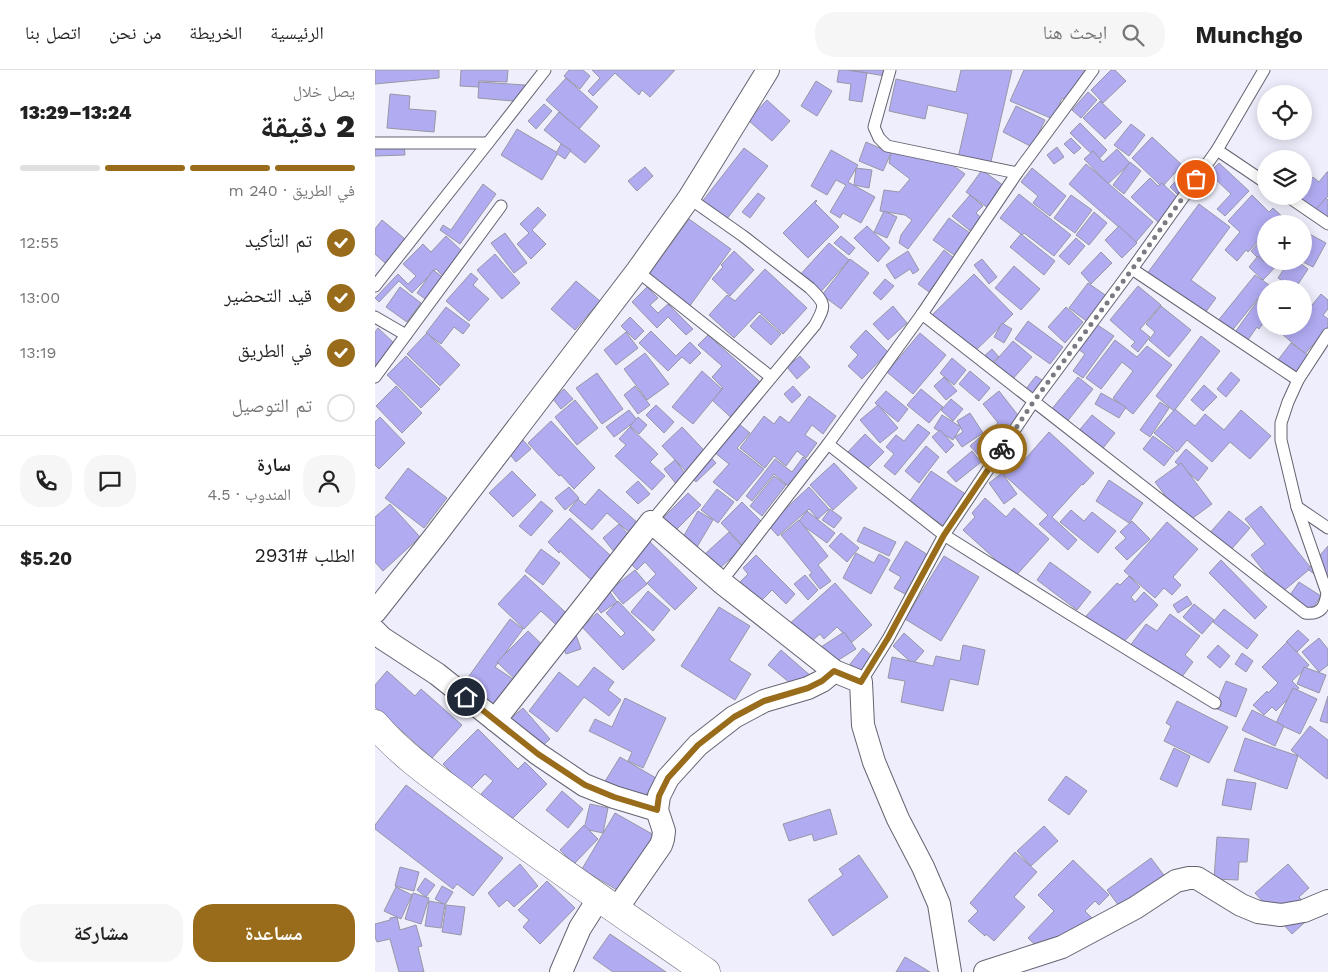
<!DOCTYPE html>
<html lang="ar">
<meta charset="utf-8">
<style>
body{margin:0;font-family:"Work Sans","Noto Naskh Arabic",sans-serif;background:#f6f6f6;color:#222;direction:rtl;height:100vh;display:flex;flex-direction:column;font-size:19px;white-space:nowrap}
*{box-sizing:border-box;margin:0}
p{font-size:16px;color:#767676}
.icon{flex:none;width:28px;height:28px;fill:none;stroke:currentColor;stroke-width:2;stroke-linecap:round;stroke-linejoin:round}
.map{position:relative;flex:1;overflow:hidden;direction:ltr}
.drawer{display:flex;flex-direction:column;background:#fff;width:375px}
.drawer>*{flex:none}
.buttons{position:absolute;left:882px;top:15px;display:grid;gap:10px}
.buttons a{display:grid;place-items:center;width:55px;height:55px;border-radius:50%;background:#fff;box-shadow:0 2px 12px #0003;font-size:25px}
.pin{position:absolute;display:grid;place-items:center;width:42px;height:42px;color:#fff;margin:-21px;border:2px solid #fff;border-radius:50%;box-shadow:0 1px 5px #0007}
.courier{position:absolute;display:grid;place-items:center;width:50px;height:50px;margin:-25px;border:4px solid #986c1a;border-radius:50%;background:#fff;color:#222;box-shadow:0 1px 6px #0007}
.summary em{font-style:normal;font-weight:800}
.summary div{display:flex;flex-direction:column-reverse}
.summary{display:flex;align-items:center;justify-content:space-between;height:85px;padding:0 20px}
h1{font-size:32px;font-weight:800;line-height:38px}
.bar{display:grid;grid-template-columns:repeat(4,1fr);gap:8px 5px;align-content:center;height:60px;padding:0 20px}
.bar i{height:6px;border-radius:4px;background:#e0e0e0}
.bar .active{background:#986c1a}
.bar p{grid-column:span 4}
.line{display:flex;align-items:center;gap:12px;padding:0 20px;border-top:1px solid #e0e0e0}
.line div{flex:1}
.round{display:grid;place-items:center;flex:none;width:52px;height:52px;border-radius:20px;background:#f6f6f6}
ol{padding:0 20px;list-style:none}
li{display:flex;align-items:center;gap:15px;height:55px}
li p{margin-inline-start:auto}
li .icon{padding:5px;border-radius:50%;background:#986c1a;color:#fff;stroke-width:4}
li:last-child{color:#767676}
li i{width:28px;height:28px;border:2px solid #e0e0e0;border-radius:50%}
.cta{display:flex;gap:10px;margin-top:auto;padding:10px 20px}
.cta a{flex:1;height:58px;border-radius:20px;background:#986c1a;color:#fff;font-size:20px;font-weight:800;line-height:58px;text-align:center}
.cta a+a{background:#f6f6f6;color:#222}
header{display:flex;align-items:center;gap:30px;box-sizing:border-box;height:70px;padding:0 25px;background:#fff;border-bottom:1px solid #e0e0e0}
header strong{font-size:24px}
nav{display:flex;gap:28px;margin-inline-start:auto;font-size:18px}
.search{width:350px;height:45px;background:#f6f6f6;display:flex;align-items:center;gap:12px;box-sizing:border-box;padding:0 18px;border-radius:20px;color:#767676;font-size:19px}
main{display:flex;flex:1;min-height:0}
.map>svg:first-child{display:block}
.building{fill:#b1abf2;stroke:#9897a5}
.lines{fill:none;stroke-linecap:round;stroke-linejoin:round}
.service-casing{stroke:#646370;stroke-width:13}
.minor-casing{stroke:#646370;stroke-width:24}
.secondary-casing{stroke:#646370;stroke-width:29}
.service{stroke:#fff;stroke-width:11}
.minor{stroke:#fff;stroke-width:22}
.secondary{stroke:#fff;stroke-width:28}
.done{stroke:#7a7a82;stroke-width:5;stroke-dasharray:0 9}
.route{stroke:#986c1a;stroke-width:6}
</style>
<header>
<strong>Munchgo</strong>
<div class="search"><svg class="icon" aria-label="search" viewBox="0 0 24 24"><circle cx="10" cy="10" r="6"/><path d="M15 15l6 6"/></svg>ابحث هنا</div>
<nav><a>الرئيسية</a><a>الخريطة</a><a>من نحن</a><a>اتصل بنا</a></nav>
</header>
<main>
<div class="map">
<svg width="953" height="902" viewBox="0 0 953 902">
<rect width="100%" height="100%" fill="#eeeefc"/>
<g class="building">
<path d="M0 0H64V8L0 14Z"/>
<path d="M86 0H133L132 12 104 11V17L85 16Z"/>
<path d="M194 0H208L215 6 205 19 189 6Z"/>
<path d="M217 0H300L275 27 267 20 264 25 240 3 218 26 213 21 225 8Z"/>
<path d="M464 0H472L492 3 487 32 474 30 476 14 462 12Z"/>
<path d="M475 0H511L510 6Z"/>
<path d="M586 0H637L615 96 583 88 593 44 553 35 550 49 514 41 521 9 581 22Z"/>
<path d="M649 0H712L698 33 687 28 678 49 635 31Z"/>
<path d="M736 0H740L751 11 728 33 716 20Z"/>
<path d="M191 8 223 37 204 59 171 30Z"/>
<path d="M441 11 457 21 442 46 426 36Z"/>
<path d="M104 12 150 15 149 32 103 28Z"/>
<path d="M713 22 722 30 706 48 697 40Z"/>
<path d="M15 24 35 26 34 39 61 41 59 62 12 58Z"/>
<path d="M392 30 415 51 397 71 373 50Z"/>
<path d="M725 31 747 52 730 69 708 48Z"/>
<path d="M169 34 177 41 161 59 153 51Z"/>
<path d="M641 36 670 50 657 77 628 62Z"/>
<path d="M184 42 225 76 210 93 169 60Z"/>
<path d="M705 53 732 80 723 90 695 63Z"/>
<path d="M756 54 770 65 754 86 739 75Z"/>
<path d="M142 59 183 83 167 110 126 85Z"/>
<path d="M777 67 807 95 787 117 757 88Z"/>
<path d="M696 68 706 78 699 84 689 74Z"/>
<path d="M491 72 516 83 508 101 484 91Z"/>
<path d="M29 73 30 85 0 86V75Z"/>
<path d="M186 74 196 80 190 89 181 83Z"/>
<path d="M682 77 689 87 679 94 672 85Z"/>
<path d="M369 78 393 96 347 155 323 137Z"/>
<path d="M742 79 755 93 733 114 709 89 718 81 728 92Z"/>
<path d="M456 80 483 95 473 112 500 127 486 153 468 143 465 148 455 142 471 115 461 110 452 125 436 116Z"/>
<path d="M516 81 573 92 590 104 533 179 524 173 526 165 537 150 530 145 505 141 509 120 524 122 535 109 514 93Z"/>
<path d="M755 92 766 101 749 124 738 115Z"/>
<path d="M844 93 874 121 850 146 842 139 856 124 834 103Z"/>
<path d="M711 94 778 152 761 172 694 114Z"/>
<path d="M270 97 278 106 262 121 253 111Z"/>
<path d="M815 97 825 106 805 127 795 117Z"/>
<path d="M481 98 497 100 494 118 479 115Z"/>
<path d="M657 98 691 126 675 146 658 133 663 126 646 112Z"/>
<path d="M607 100 629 116 613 138 591 122Z"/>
<path d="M952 102H953V126L940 143 921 129 924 126H929V120L938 107 944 112Z"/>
<path d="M775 108 783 116 787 113 806 131 784 153 756 127Z"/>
<path d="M108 114 121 124 85 174 65 160 68 155 76 160Z"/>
<path d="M383 123 390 128 375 148 367 142Z"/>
<path d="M644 124 696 165 679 186 649 163 647 165 625 148Z"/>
<path d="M595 125 608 136 601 143 610 151 599 164 577 146Z"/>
<path d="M696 125 717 140 700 163 679 148Z"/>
<path d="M877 125 894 142 898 138 912 151 910 154H891V171L887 167 873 182 871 180 862 191 850 180 865 162 853 151Z"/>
<path d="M951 128 953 130V158L937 144Z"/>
<path d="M441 130 442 131 440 133 464 157 433 188 408 163Z"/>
<path d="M824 134 855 157 816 210 841 228 827 247 771 205Z"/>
<path d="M163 137 171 145 157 160 171 174 156 189 142 174 154 163 145 154Z"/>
<path d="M509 141 522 147 512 168 499 162Z"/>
<path d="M719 142 732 153 714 175 701 165Z"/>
<path d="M574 148 595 163 579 185 558 170Z"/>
<path d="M314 149 356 179 314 237 272 207Z"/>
<path d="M7 150 30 169 10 193 0 184V159Z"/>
<path d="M492 156 515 178 503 192 479 168Z"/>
<path d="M744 156 762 173 747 188 730 170Z"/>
<path d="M929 161 951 173 938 197 926 191H929Z"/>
<path d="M130 163 152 193 139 203 116 173Z"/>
<path d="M646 164 680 191 669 205 635 177Z"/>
<path d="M71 166 89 183 68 206 61 199 37 223 24 211 4 232 0 228 23 204 33 214 41 206 28 194 48 174 56 182Z"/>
<path d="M466 166 480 178 474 185 459 173Z"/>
<path d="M701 168 710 176 694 195 684 186Z"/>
<path d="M887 169 891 173V190L888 193 876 181Z"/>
<path d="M454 173 474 190 443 225 423 207Z"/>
<path d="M569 180 579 188 554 222 543 214Z"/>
<path d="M359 181 379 200 355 226 337 209 348 197 346 195Z"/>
<path d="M533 181 544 200 538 204 535 199 520 209 511 195Z"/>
<path d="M726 182 737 193 716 214 706 203Z"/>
<path d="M120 184 145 213 127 229 102 200Z"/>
<path d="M883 186 889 192 891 190V191H906L888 210 874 197Z"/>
<path d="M475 189 494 203 466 239 447 225Z"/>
<path d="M607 189 622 207 614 214 599 195Z"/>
<path d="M914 191H922L933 199 920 219 903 208Z"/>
<path d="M639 196 665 219 646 240 620 218Z"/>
<path d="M390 199 432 238 408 264 384 242 359 268 334 245 352 225 360 231Z"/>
<path d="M58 200 73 211 57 234 42 223Z"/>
<path d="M96 203 103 209 98 215 114 229 94 251 71 231Z"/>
<path d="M599 204 638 244 595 286 556 246Z"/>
<path d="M880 205 894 215 855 263 842 252Z"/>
<path d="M510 209 519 216 506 230 498 223Z"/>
<path d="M201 211 225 231 200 260 176 239Z"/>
<path d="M713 213 733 227 714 253 694 238Z"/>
<path d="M763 216 786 235 765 259 775 267 763 282 756 276 760 272 735 250Z"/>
<path d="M25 217 46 233 32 252 11 237Z"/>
<path d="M272 217 283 228 275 235 283 243 293 234 318 259 311 265 293 247 282 258 257 232Z"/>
<path d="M891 219V249L884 259 882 257 870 274 858 265Z"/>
<path d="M946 224 953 230V239L948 245 953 249V257L930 284 898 256H916L918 257 919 256H929V245Z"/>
<path d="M518 236 532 253 513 270 498 254Z"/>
<path d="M786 236 816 260 794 287 774 270 780 262 771 254Z"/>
<path d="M71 237 95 255 88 264 79 257 66 274 51 263Z"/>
<path d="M691 237 708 252 690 273 673 257Z"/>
<path d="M385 245 406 264 396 275 375 256Z"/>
<path d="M255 247 269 261 260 270 246 256Z"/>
<path d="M653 251 688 277 675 294 640 269Z"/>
<path d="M718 252 739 266 708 308 698 301 710 284 700 277Z"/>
<path d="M627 253 637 259 629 273 619 267Z"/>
<path d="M3 258 20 274 0 296V262Z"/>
<path d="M491 260 513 282 487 309 473 296 483 285 475 277Z"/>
<path d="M276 261 301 286 315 272 326 283 315 294 307 287 293 301 264 273Z"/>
<path d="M251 262 263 278 241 295 229 280Z"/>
<path d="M52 263 85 295 65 316 32 284Z"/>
<path d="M545 263 571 285 538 324 512 302Z"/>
<path d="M333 265 393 319 362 353 337 330 348 318 337 307 347 296 323 275Z"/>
<path d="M826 266 845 281 799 341 781 326Z"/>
<path d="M740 270 762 287 772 276 797 295 758 344 738 328 758 301 747 292 726 319 711 308Z"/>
<path d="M638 271 657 287 636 311 617 295Z"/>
<path d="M916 273 934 286 921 303 903 290Z"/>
<path d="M617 279 624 287 614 295 607 288Z"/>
<path d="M270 283 294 314 272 330 249 299Z"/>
<path d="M31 286 65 319 46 338 12 305Z"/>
<path d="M425 286 435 297 422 309 412 297Z"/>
<path d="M577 288 591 300 579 315 565 303Z"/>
<path d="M327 301 347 319 318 354 297 337Z"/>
<path d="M595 301 615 318 604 331 584 314Z"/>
<path d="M856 302 865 310 851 327 842 319Z"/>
<path d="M222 303 248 339 227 354 201 318Z"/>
<path d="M661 306 667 310 657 325 650 320Z"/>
<path d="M569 307 582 321 571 330 559 316Z"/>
<path d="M703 307 718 319 691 353 676 340Z"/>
<path d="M829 315 842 327 828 341 816 330Z"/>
<path d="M21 316 47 343 27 363 1 336Z"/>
<path d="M260 316 275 335 263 344 249 325Z"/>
<path d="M418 316 426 325 417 333 409 324Z"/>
<path d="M189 319 198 329 186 339 178 329Z"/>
<path d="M546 319 568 337 554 353 532 335Z"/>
<path d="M511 321 533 339 523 352 500 333Z"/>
<path d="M624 321 646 349 625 366 618 357 623 353 608 334Z"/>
<path d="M726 323 751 337 744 348 720 334Z"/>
<path d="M434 326 461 346 448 364 437 355 430 365 442 373 431 388 422 381 411 396 399 386 390 398 365 378 389 346 399 354 405 346 414 353Z"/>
<path d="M576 329 588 339 578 351 566 340Z"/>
<path d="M200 330 223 358 202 375 180 347Z"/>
<path d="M785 332 794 338 775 367 765 360Z"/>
<path d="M281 335 299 352 289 363 271 345Z"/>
<path d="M503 335 523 358 505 373 485 350Z"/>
<path d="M800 339 820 356 830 344 849 360 866 340 896 366 875 389 855 372 837 392 812 370 802 382 779 363Z"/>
<path d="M254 340 262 350 239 367 231 357Z"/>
<path d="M595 343 608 363 587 377 580 367 588 362 582 351Z"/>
<path d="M567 345 586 357 578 370 559 358Z"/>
<path d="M717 345 740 363 725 382 702 363Z"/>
<path d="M5 347 30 373 4 399 0 395V352Z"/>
<path d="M263 347 272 355 264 364 255 356Z"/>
<path d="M176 351 220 398 199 419 186 405 184 406 153 373Z"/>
<path d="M363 353 375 363 362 378 389 399 362 431 338 412 354 394 339 382Z"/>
<path d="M543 354 555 363 520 405 509 396 519 384 511 377 521 365 529 371Z"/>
<path d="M255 357 283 384 275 392 290 406 277 420 240 386 251 375 244 369Z"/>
<path d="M307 357 341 393 321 412 287 376Z"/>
<path d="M565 360 579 375 571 383 557 367Z"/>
<path d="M613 360 622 370 604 386 595 376Z"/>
<path d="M674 362 719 403 708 415 707 414 677 447 702 470 693 480 664 454 673 445 628 404 640 390 645 395Z"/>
<path d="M490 364 509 382 490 401 471 384Z"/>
<path d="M778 366 800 382 789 396 768 379Z"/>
<path d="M147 369 156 379 141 392 133 382Z"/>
<path d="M551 376 564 387 544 413 530 401Z"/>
<path d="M811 379 833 398 823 411 800 392Z"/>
<path d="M597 381 606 392 581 412 572 402Z"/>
<path d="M428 387 437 394 417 419 399 404 377 431 371 426 400 389 417 402Z"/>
<path d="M300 390 313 407 302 415 289 399Z"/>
<path d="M459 393 482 418 458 440 435 415Z"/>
<path d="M806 393 837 434 811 453 780 412Z"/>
<path d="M33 398 72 428 49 458 10 428Z"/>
<path d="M137 401 161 425 138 447 114 423Z"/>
<path d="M556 401 595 427 573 459 534 432Z"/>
<path d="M627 403 642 424 629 434 614 413Z"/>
<path d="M399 406 411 415 387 446 375 436Z"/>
<path d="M734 410 768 433 754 453 721 431Z"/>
<path d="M263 411 275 424 263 434 251 422Z"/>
<path d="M194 417 204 428 190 440 180 428Z"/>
<path d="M434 417 454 439 443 449 434 439 403 466 393 455Z"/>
<path d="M224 419 264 454 256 464 232 443 217 460 194 440 203 429 210 435Z"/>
<path d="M342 419 359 432 343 453 326 440Z"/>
<path d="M313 423 326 435 299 462 286 450Z"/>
<path d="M610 428 631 447 639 438 674 469 638 509 618 491 620 489 588 460 600 447 597 443Z"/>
<path d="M166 431 178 441 156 466 144 456Z"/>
<path d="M367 432 390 455 368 476 346 453Z"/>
<path d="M15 434 45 467 8 501 0 492V447Z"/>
<path d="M886 436 936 498 906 523 876 485 890 474 870 449Z"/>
<path d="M455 439 467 448 459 458 447 450Z"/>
<path d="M696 440 709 451 717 442 741 461 723 483 685 452Z"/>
<path d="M323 441 338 450 322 477 307 469Z"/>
<path d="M432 441 460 463 452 473 423 452Z"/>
<path d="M854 441 875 458 854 482 833 465Z"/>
<path d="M195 448 236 486 225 518 185 481 184 483 173 472Z"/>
<path d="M424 450 453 486 443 495 456 511 445 519 434 505 437 503 406 465Z"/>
<path d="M757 451 775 469 752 490 740 478 751 468 745 462Z"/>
<path d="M792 452 823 479 798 507 806 515 797 525 789 518 780 528 749 501Z"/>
<path d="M244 454 257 469 240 483 228 468Z"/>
<path d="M489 457 521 472 514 486 482 471Z"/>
<path d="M354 462 368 477 344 499 330 484Z"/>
<path d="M466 463 484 478 472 492 454 476Z"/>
<path d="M271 468 322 518 300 540 272 513 281 504 270 492 262 500 251 489Z"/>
<path d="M531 471 553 485 530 524 519 518 526 507 514 500Z"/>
<path d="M953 476V516L933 499Z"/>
<path d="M166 479 185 493 168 515 150 501Z"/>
<path d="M481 483 499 493 504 484 515 490 496 524 468 508Z"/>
<path d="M381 485 420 524 411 534 397 520 384 533 364 513 373 504 368 498Z"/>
<path d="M569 486 604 507 566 571 530 549Z"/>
<path d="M846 490 892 537 880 549 834 503Z"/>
<path d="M675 492 716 522 702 540 662 510Z"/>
<path d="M260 500 272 514 248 534 236 519Z"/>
<path d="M150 505 199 550 188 561 166 541 149 559 123 534Z"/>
<path d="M430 505 443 520 433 530 419 514Z"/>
<path d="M754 506 765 517 756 527 760 532 769 522 783 535 744 577 711 546 742 513 745 515Z"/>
<path d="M924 512 946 526 935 543 913 528Z"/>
<path d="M460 513 497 555 477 572 462 557 449 569 445 564 430 577 412 556Z"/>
<path d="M273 521 295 540 278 561 256 542Z"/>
<path d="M235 522 242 532 226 543 219 533Z"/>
<path d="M812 526 817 534 803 543 798 535Z"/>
<path d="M243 531 280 570 248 600 207 557 222 543 246 567 250 563 231 543Z"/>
<path d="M819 534 839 550 827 564 808 547Z"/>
<path d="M344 537 375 556 354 590 376 604 360 630 306 596Z"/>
<path d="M849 539 883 565 872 579 838 552Z"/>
<path d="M795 544 825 566 810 585 818 592 800 616 752 580 771 554 782 561Z"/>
<path d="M135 549 148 559 120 597 144 613 122 644 89 613Z"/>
<path d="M923 560 934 570 922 582 911 572Z"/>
<path d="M153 561 178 585 147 616 122 592Z"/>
<path d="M469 562 481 579 454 596 443 579Z"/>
<path d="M529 563 549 581 538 594 518 576Z"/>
<path d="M201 565 206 579 191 584 186 571Z"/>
<path d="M944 568 953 579V595L944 602 927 582Z"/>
<path d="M912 572 934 595 917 611 924 618 901 641 897 637 889 645 878 635 892 621 893 623 903 613 887 597Z"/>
<path d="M588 575 610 580 603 615 575 609 568 641 526 632 530 611 513 608 517 587 558 596 561 586 585 591Z"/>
<path d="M843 575 855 586 845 598 832 587Z"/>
<path d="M488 578 499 588 486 603 475 594Z"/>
<path d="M406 580 437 607 425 621 393 595Z"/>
<path d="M867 583 878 591 871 602 860 594Z"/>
<path d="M219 597 239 612 233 620 246 630 234 646 209 627 182 662 154 641 184 602 203 617Z"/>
<path d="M929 597 951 605 944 623 922 614Z"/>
<path d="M12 601 40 626 46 619 87 655 57 688 0 637V615Z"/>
<path d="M851 611 872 619 861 647 840 638Z"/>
<path d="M918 618 942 629 925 664 901 653Z"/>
<path d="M953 626V653L945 651Z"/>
<path d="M250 628 291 648 268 698 253 691 257 682 214 661 220 649 237 657Z"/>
<path d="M802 631 853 657 834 693 789 671 796 656 791 653Z"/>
<path d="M148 638 175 669 163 680 135 649Z"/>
<path d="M877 640 909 656 900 676 867 660Z"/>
<path d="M935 656 953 670V707L952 709 916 680Z"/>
<path d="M103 659 143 699 150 692 172 714 134 752 106 724 118 711 110 704 94 720 68 694Z"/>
<path d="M870 668 923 686 912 719 859 701Z"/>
<path d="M799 678 815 686 802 717 785 709Z"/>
<path d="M245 687 281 708 266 734 229 713Z"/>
<path d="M691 706 712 721 694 745 673 730Z"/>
<path d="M852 709 881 713 876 740 847 735Z"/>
<path d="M31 715 128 788 98 826 82 814 78 819 0 759V755Z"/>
<path d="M187 721 208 739 193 758 171 740Z"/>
<path d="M215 734 233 738 228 763 209 759Z"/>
<path d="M455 739 462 764 439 771 437 764 414 771 408 754Z"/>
<path d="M240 743 286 769 261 812 250 806 242 820 207 799Z"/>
<path d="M209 755 223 769 199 794 185 780Z"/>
<path d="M669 756 683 771 656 796 642 781Z"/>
<path d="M842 767 874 769 872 792H864L863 810 839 809Z"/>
<path d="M640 782 662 802 639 827 650 837 619 871 611 864 610 866 593 851 603 841 595 833Z"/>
<path d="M484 785 513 827 458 866 433 830 468 805 464 799Z"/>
<path d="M776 788 794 812 750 844 732 820Z"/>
<path d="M698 790 734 825 724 835 720 831 710 841 718 849 677 891 653 868 679 841 663 825Z"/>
<path d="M145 794 163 816 139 837 132 830 124 837 113 823Z"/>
<path d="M913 794 934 818 924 827 939 844 917 864 880 823Z"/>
<path d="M25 797 44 802 39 821 20 816Z"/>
<path d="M50 808 60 815 51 827 42 820Z"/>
<path d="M172 811 200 838 165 874 148 857 154 850 143 840Z"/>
<path d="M67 816 78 822 70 835 60 829Z"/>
<path d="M21 817 37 825 26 849 9 841Z"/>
<path d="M38 823 54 828 46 854 30 849Z"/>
<path d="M54 831 70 834 66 858 50 856Z"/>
<path d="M71 835 90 837 86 865 67 862Z"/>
<path d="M22 847 25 860 41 855 47 876 43 877 49 902H24L15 869 2 872 0 867V854L15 850V848Z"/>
<path d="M235 864 291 902H238L218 888Z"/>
<path d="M530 887 555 902H521Z"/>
</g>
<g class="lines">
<g class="service-casing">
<g id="service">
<path d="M515 0 499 57 504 68 512 76 642 103"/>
<path d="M0 73H113"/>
<path d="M842 80 891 113"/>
<path d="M912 126 953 154"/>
<path d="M757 199 923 310"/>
<path d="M262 201 396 307"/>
<path d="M0 216 113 73 170 0"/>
<path d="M547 244 930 543C946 545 950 537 952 523L922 437 906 370V353L913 332 923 310 953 264"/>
<path d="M0 247 31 265"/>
<path d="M0 307 126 136"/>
<path d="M453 374 569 465 690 541 840 633"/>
<path d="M922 437 953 458"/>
<path d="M276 452 440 255C451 235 451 234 435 218L368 166 314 128"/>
<path d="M346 512 453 374 547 244 642 103 718 0"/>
<path d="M486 612 513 569 569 465 659 331 757 199 842 80 889 0"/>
</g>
</g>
<g class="minor-casing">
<g id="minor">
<path d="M0 542 60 466 262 201 314 128 393 0"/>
<path d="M0 561 7 568 62 604 163 684 209 715 239 727 282 740"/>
<path d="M120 650 276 452 346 512 459 601 486 612 488 655 499 692 523 749 548 797 564 834 575 902"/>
<path d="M241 840 286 775 288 769 289 761 282 740 284 726 293 708 323 675 359 647 389 631 433 618 447 611 459 601"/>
<path d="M186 902 205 858 224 828"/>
<path d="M610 902 687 877 760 838 801 811 814 808H822L866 835 883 842 906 845 929 841 953 831"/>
</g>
</g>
<g class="secondary-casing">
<path id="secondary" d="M0 654C27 686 63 710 96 735 172 793 252 847 331 902"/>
</g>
<use href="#service" class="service"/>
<use href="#minor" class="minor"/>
<use href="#secondary" class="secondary"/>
</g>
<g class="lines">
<path class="done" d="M627 379 659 331 758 198 821 109"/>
<path class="route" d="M91 627 163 684 210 715 239 727 282 740 284 726 293 708 323 675 359 647 389 631 433 618 447 611 459 601 486 612 513 568 569 465 627 379"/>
</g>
</svg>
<div class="buttons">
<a><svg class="icon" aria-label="locate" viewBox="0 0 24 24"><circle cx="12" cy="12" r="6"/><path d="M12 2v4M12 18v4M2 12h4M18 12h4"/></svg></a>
<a><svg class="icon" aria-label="layers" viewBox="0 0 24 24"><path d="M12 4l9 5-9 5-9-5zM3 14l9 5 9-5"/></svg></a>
<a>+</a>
<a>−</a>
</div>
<div class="pin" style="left:821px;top:109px;background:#ea580c"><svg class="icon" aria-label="bag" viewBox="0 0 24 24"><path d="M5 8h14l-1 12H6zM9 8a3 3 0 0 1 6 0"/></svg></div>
<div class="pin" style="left:91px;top:627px;background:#1f2937"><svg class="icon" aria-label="home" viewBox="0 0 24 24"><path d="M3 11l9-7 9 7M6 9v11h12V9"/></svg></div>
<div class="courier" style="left:627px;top:379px"><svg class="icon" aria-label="bike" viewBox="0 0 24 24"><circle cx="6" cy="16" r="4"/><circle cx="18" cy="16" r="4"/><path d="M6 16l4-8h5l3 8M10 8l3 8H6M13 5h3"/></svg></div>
</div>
<section class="drawer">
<div class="summary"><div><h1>2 دقيقة</h1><p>يصل خلال</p></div><em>13:24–13:29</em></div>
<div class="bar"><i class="active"></i><i class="active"></i><i class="active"></i><i></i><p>في الطريق · 240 m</p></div>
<ol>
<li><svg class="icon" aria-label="check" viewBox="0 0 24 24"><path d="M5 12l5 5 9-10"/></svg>تم التأكيد<p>12:55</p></li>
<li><svg class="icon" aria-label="check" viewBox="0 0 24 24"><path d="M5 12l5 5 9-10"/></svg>قيد التحضير<p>13:00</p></li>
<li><svg class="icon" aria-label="check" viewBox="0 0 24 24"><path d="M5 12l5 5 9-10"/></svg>في الطريق<p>13:19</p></li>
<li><i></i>تم التوصيل</li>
</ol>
<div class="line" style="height:90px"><a class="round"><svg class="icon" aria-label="person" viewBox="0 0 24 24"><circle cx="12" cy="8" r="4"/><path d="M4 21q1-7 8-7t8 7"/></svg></a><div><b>سارة</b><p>المندوب · 4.5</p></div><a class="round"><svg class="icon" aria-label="chat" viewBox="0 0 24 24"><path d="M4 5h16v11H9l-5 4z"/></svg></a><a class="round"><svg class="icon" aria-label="phone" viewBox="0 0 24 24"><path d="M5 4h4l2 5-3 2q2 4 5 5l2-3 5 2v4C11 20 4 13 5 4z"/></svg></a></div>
<div class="line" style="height:65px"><div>الطلب #2931</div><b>$5.20</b></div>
<div class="cta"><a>مساعدة</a><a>مشاركة</a></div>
</section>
</main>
